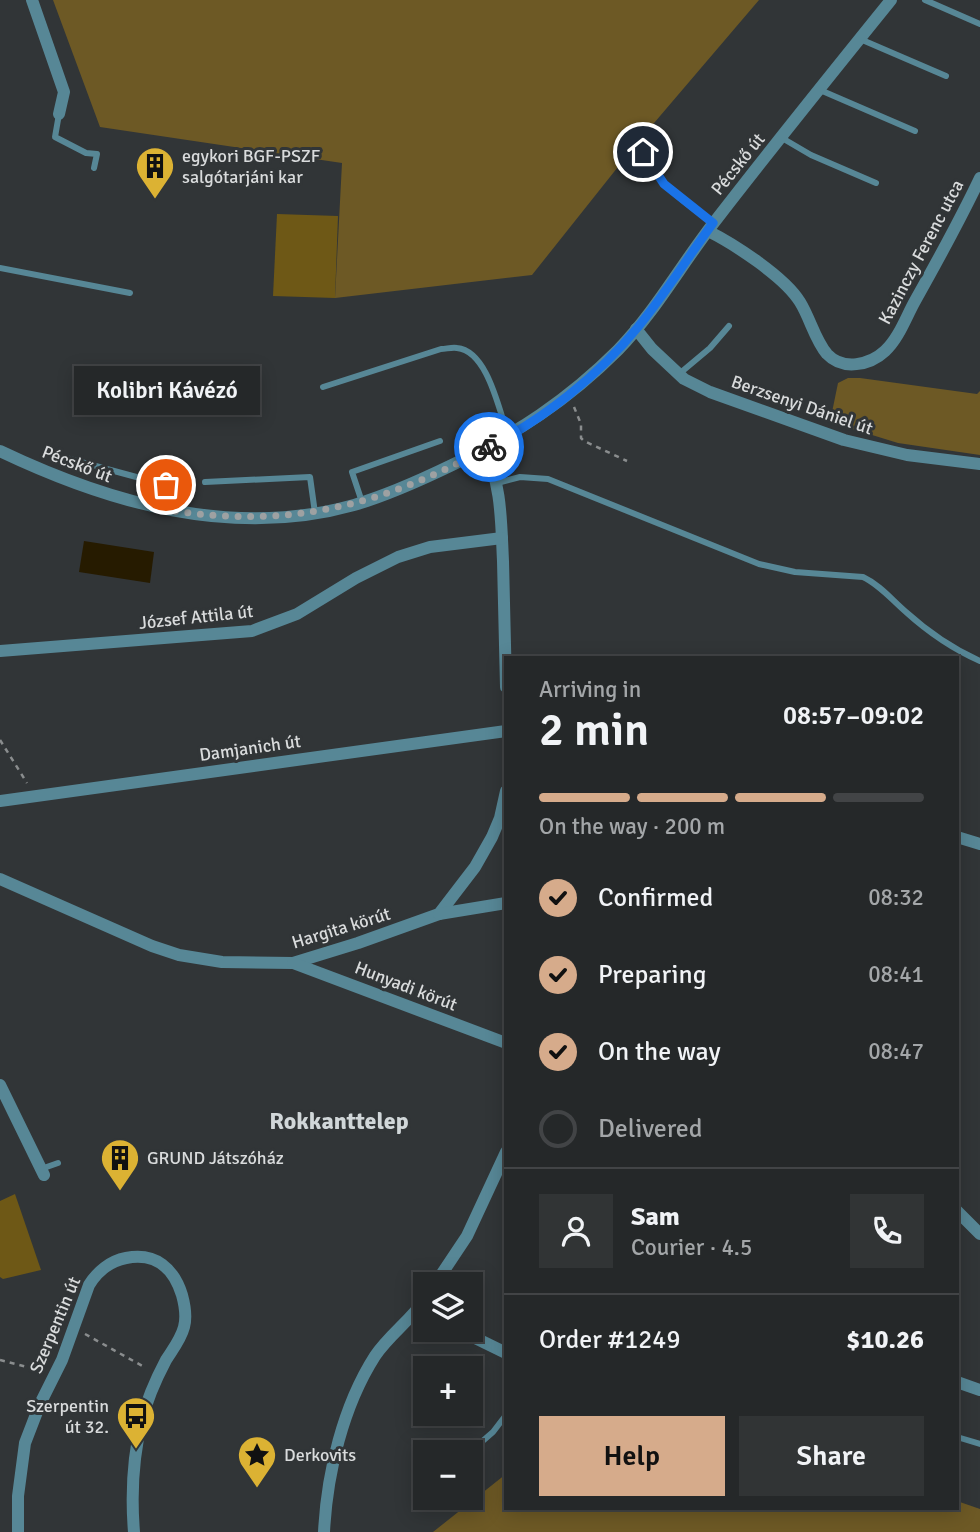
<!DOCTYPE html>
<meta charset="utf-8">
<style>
body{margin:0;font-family:Signika,sans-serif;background:#313435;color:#f1f3f6;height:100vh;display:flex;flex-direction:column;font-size:26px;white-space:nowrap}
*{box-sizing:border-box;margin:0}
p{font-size:23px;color:#a3a6a8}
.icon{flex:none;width:38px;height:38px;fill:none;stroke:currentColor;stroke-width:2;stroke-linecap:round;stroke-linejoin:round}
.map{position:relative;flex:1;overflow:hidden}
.panel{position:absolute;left:504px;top:656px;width:455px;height:854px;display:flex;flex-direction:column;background:#252829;border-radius:0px;box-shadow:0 4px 18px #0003,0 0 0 2px #424446}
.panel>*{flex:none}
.controls{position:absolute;left:413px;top:1272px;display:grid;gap:14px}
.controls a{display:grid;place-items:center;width:70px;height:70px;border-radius:0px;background:#252829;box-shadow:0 4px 18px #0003,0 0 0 2px #424446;font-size:35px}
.pin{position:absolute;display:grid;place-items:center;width:60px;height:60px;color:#fff;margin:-30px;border:4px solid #fff;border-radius:50%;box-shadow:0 2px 7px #0007}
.courier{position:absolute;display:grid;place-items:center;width:70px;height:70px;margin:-35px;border:5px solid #1a73e8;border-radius:50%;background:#fff;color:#222;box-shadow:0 2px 9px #0007}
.bubble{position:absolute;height:49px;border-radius:0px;background:#252829;box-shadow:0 4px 18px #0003,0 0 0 2px #424446;font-size:23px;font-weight:600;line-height:49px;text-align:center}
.overview em{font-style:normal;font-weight:600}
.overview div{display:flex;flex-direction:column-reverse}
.overview{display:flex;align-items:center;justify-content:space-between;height:119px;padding:0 35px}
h1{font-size:46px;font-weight:600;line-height:52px}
.bar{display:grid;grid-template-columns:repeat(4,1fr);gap:10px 7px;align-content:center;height:84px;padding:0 35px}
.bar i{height:9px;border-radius:5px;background:#424446}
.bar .selected{background:#d6ab8b}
.bar p{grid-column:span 4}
.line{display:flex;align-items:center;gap:18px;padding:0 35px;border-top:2px solid #424446}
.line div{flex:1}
.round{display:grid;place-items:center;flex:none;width:74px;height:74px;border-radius:0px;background:#313435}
ol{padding:0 35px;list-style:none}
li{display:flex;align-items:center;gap:21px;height:77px}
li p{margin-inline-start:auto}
li .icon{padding:7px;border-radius:50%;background:#d6ab8b;color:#111;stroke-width:4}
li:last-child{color:#a3a6a8}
li i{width:38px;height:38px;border:4px solid #424446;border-radius:50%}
.button{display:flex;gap:14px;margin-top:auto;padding:14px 35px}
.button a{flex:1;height:80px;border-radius:0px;background:#d6ab8b;color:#111;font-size:28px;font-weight:600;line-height:80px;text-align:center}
.button a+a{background:#313435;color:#f1f3f6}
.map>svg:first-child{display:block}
.green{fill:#6e5816}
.forest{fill:#6d5925}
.water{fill:#261b00}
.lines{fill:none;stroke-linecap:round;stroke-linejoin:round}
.path{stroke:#8a8d8e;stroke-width:2.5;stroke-dasharray:5 5;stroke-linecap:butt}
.service{stroke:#578796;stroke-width:6}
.minor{stroke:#578796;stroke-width:12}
.done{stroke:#9ea1a2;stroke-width:7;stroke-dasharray:0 12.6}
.route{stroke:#1a73e8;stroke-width:9}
.labels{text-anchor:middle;stroke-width:6;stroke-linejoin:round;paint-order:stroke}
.poi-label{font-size:18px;fill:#d9dbdc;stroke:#313537;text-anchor:start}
.street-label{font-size:18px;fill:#d9dbdc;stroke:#313537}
.district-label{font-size:24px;font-weight:bold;fill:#d1d7d9;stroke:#313537}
</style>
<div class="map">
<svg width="980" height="1532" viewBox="0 0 980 1532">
<rect width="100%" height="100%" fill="#313537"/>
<g class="green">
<path d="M277 214 338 216 335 298 273 296Z"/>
<path d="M15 1194 41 1270 3 1279 0 1277V1201Z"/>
</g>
<g class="forest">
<path d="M53 0H759L637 143 532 275 335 298 342 163 100 127Z"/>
<path d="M848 378H860L977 394 980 391V455L898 443 830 422 838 383Z"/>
<path d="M506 1474V1508H957V1501L980 1509V1532H433Z"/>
</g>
<path class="water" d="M84 541 154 552 150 583 79 572Z"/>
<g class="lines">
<g class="path">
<path d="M574 407 581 424V438L584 441 627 461"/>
<path d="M0 740 27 783"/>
<path d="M85 1334 146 1368"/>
<path d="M0 1360 42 1371"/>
</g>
<g class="service">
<path d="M925 0 980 24"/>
<path d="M860 39 946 76"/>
<path d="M820 90 915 131"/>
<path d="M59 114 55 137 86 153 97 154 94 168"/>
<path d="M782 138 811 155 876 183"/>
<path d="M643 152C658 184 685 203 713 223"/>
<path d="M0 268 130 293"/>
<path d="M679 374 710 348 729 326"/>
<path d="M323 387 441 349C446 349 452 347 457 348 488 351 499 411 508 435"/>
<path d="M66 458 166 485 162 508"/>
<path d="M205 482 310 477 315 513"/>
<path d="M497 483 520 477 548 479 759 564 795 572 863 577C880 585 892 600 906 612 927 631 953 649 980 661"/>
<path d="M362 502 352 472 440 441"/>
<path d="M41 1169 58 1163"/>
<path d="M957 1437 980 1444"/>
<path d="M470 1452 493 1432 506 1415"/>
</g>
<g class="minor">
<path d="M32 0 64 92 59 114"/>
<path d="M708 231C734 244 785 277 800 302 810 318 815 340 827 354 843 371 870 365 885 351 899 338 906 317 915 301 938 260 960 220 980 178"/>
<path d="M636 329 652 349 684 379 710 392 844 440 907 455 980 464"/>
<path d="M484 449C502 484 501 523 503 561 504 603 505 645 506 687"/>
<path d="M0 451C109 503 233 539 354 505 388 495 421 480 452 465 516 434 568 400 618 350 656 311 682 263 716 220 773 146 832 73 891 0"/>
<path d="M0 651 252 631 297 614 356 578 398 557 430 547 502 538"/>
<path d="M0 801 506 731"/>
<path d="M957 837 980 844"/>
<path d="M0 879 152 946 179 955 222 962 293 963 358 943 439 914 475 867 492 837 500 818 506 791"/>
<path d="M439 914 506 903"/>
<path d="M293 963 506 1043"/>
<path d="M0 1085 44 1175"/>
<path d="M957 1211 980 1234"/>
<path d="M435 1284 467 1236 506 1152"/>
<path d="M459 1330 506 1353"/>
<path d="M957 1382 980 1390"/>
<path d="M18 1532V1496L25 1443 40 1404 62 1360 89 1285C97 1272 110 1261 126 1258 156 1252 174 1269 182 1295 185 1306 187 1316 184 1327 181 1339 173 1349 166 1360 156 1379 147 1399 142 1420 133 1456 131 1495 134 1532"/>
<path d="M324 1532C327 1473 343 1406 375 1356 389 1335 411 1320 425 1299"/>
</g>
</g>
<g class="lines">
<path class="done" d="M166 485 162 509C285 530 380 507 489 447"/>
<path class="route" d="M489 447C545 418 598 376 638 327 665 294 688 257 713 223L664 184 643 152"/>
</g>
<defs>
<g id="building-pin" transform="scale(2.0125)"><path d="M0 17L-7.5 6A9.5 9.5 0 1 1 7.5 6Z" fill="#dcb233" stroke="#313537"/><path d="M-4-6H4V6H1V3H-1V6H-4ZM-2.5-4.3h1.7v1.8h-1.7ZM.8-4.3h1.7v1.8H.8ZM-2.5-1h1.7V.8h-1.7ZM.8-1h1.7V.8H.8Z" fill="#111"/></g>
<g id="bus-pin" transform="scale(2.0125)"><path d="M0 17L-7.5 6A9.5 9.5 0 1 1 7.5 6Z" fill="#dcb233" stroke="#313537"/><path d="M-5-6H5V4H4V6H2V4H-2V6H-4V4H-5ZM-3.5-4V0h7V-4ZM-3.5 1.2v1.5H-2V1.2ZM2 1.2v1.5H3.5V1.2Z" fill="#111"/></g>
<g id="sight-pin" transform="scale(2.0125)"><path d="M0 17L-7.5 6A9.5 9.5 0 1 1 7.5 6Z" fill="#dcb233" stroke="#313537"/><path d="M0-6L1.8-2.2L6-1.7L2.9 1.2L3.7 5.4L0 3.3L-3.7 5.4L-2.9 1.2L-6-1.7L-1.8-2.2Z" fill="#111"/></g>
</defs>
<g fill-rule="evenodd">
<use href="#building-pin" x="155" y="166"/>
<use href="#building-pin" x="120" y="1158"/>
<use href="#bus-pin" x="136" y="1416"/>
<use href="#sight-pin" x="257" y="1455"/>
</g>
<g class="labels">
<g class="poi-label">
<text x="182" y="162">egykori BGF-PSZF<tspan x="182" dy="21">salgótarjáni kar</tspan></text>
<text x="147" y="1164">GRUND Játszóház</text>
<text x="109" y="1412" text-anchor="end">Szerpentin<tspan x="109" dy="21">út 32.</tspan></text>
<text x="284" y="1461">Derkovits</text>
</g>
<g class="street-label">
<text transform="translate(738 164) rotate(-51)" y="6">Pécskő út</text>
<text transform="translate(921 252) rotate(-62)" y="6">Kazinczy Ferenc utca</text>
<text transform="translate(802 405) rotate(19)" y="6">Berzsenyi Dániel út</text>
<text transform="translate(77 464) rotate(21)" y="6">Pécskő út</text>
<text transform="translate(196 617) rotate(-6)" y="6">József Attila út</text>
<text transform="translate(250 748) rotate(-8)" y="6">Damjanich út</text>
<text transform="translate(341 928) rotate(-17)" y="6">Hargita körút</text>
<text transform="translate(406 986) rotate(21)" y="6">Hunyadi körút</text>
<text transform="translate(55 1325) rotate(-67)" y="6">Szerpentin út</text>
</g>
<g class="district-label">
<text x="339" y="1129">Rokkanttelep</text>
</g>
</g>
</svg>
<div class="controls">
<a><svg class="icon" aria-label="layers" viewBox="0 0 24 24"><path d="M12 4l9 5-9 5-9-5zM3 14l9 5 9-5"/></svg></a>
<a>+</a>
<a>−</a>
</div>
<div class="pin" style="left:166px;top:485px;background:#ea580c"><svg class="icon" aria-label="bag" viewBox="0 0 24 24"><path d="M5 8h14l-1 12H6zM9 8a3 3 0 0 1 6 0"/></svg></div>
<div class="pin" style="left:643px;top:152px;background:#1f2937"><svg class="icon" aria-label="home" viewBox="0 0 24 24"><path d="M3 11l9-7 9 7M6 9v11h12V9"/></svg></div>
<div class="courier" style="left:489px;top:447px"><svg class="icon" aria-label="bike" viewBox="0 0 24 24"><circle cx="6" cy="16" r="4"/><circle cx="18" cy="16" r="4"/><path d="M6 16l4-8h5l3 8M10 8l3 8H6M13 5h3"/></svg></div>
<div class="bubble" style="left:74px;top:366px;width:186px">Kolibri Kávézó</div>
<section class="panel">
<div class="overview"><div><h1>2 min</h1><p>Arriving in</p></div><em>08:57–09:02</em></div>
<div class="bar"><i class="selected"></i><i class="selected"></i><i class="selected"></i><i></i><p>On the way · 200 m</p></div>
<ol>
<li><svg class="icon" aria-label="check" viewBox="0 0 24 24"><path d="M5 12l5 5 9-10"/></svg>Confirmed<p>08:32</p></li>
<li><svg class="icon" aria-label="check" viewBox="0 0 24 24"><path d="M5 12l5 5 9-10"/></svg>Preparing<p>08:41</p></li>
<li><svg class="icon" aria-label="check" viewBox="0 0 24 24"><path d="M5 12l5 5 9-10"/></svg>On the way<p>08:47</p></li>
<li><i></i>Delivered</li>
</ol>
<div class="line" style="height:126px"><a class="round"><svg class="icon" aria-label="person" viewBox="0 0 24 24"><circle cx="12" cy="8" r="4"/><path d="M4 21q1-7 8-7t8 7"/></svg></a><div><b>Sam</b><p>Courier · 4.5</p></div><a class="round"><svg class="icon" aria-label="phone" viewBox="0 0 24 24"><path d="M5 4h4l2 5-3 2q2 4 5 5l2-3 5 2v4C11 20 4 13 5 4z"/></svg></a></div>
<div class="line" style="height:91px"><div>Order #1249</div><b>$10.26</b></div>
<div class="button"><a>Help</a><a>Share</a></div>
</section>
</div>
